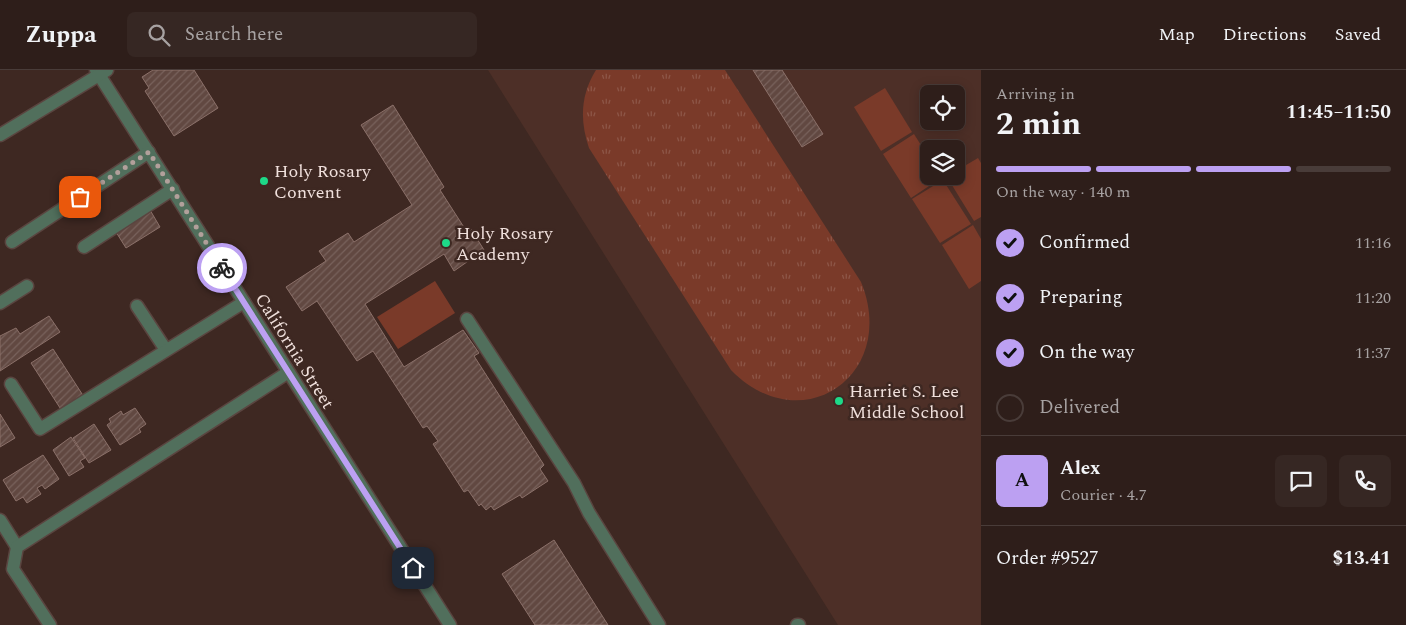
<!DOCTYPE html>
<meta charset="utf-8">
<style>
body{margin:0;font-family:Spectral,serif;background:#362723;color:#f1f3f6;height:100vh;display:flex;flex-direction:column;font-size:19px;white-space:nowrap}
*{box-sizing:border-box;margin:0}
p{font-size:16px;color:#a7a2a2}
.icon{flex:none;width:28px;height:28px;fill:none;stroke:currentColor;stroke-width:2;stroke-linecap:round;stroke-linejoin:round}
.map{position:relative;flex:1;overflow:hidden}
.drawer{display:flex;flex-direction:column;background:#2e1e1a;width:425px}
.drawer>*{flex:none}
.buttons{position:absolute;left:920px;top:15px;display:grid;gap:10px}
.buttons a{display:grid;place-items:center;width:45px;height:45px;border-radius:8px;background:#2e1e1a;box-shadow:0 2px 12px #0003,0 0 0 1px #493c39;font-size:25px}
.pin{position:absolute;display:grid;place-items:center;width:42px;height:42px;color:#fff;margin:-21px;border-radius:10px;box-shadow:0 2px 8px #0006}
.courier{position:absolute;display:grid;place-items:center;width:50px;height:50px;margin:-25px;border:4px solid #bca0f2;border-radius:50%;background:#fff;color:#222;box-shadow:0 1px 6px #0007}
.summary em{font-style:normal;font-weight:700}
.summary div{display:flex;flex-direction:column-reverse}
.summary{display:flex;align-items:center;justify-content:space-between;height:85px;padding:0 15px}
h1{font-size:32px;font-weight:700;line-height:38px}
.bar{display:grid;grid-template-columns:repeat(4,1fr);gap:8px 5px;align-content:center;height:60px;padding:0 15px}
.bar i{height:6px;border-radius:4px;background:#493c39}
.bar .selected{background:#bca0f2}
.bar p{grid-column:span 4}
.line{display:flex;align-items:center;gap:12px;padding:0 15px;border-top:1px solid #493c39}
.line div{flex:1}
.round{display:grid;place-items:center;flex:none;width:52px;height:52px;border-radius:8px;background:#362723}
ol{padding:0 15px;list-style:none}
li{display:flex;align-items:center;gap:15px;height:55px}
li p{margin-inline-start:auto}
li .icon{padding:5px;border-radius:50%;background:#bca0f2;color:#111;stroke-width:4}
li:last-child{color:#a7a2a2}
li i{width:28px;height:28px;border:2px solid #493c39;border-radius:50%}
header{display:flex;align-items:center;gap:30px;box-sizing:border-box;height:70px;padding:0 25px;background:#2e1e1a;border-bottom:1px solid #493c39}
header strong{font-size:24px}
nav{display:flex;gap:28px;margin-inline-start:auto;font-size:18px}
.search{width:350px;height:45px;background:#362723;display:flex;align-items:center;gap:12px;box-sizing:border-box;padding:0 18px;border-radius:8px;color:#a7a2a2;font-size:19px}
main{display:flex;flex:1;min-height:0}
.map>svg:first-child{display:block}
.built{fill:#4d2f27;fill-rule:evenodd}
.grass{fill:url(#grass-tufts)}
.park{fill:#7a3a29}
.building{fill:url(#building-hatch);stroke:#8b7069}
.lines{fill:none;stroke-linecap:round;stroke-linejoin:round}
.minor-casing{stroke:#5a4540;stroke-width:15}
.minor{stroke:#516f5c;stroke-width:12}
.done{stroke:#b2a09b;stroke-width:5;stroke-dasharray:0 9}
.route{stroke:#bca0f2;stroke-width:6}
.poi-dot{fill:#1dd988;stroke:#3e2822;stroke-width:2}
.labels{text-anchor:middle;stroke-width:5;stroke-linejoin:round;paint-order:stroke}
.poi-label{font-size:18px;fill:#f0e0dc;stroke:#3e2822;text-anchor:start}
.street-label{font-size:18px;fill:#f0e0dc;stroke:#3e2822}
</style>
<header>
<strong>Zuppa</strong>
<div class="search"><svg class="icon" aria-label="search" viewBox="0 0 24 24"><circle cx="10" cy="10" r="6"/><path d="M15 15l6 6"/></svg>Search here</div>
<nav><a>Map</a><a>Directions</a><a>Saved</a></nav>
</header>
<main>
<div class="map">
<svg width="981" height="555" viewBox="0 0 981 555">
<defs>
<pattern id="grass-tufts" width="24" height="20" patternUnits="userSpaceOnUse" patternTransform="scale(1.25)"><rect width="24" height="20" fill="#7a3a29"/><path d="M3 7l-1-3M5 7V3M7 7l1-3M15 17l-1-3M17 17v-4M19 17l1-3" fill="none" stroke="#8d5647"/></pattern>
<pattern id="building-hatch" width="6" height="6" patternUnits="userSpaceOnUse" patternTransform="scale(1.25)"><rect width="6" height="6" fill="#614841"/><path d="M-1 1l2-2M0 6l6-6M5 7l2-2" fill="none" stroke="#78625c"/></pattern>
</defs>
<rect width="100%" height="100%" fill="#3e2822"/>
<path class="built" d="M488 0H981V555H838ZM929 24H956V51H929ZM929 79H956V106H929Z"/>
<path class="grass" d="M596 0H725L861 212C899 305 801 372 731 300L589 78C580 51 580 26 596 0Z"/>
<g class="park">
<path d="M885 18 912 62 881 81 854 37Z"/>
<path d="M914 64 929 88V106H940L941 108 911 128 883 84Z"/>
<path d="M978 88 981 93V147L974 151 947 107 956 106V101Z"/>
<path d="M943 110 971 154 940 173 912 129Z"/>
<path d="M973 155 981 169V211L969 219 942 175Z"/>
<path d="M435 211 455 243 398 279 377 247Z"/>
</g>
<g class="building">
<path d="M153 0H194L218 38 174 66 145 21 149 18 142 7Z"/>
<path d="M753 0H782L823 64 802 77Z"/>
<path d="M393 35 444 117 440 120 467 162 471 159 484 180 454 201 444 184 365 234 404 297 463 260 479 283 474 286 544 395 540 399 548 411 522 428 520 425 494 440 491 436 486 440 481 434 479 436 468 420 464 422 433 374 438 371 427 356 423 358 373 281 357 291 317 231 302 241 286 217 326 191 319 181 348 163 354 172 412 135 361 55Z"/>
<path d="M150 140 160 157 126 178 116 162Z"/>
<path d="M49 246 60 262 0 301V266L16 258 20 264Z"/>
<path d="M53 279 84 327 62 341 31 293Z"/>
<path d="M135 338 146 354 139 359 141 362 120 375 107 355 111 352 109 349 121 341 123 345Z"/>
<path d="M0 344 15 368 0 377Z"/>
<path d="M94 354 111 380 89 393 73 368Z"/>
<path d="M71 367 85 388 80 391 84 397 69 406 53 380Z"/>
<path d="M43 385 59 409 45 419 42 415 37 418 41 424 27 433 23 427 16 431 3 410Z"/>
<path d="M554 470 608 555H535L502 504Z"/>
</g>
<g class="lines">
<g class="minor-casing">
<g id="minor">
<path d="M96 0 450 555"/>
<path d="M0 65 107 0"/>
<path d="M12 172 149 82"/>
<path d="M84 177 173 119"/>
<path d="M0 233 27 216"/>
<path d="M137 236 166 280"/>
<path d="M467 249 574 413 589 443 659 555"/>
<path d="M11 314 40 359 244 232"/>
<path d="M0 450 17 477"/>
<path d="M50 555 13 499 17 477 287 303"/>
<path d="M797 555H799"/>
</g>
</g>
<use href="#minor" class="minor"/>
</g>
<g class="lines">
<path class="done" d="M80 127 149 82 222 198"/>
<path class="route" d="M222 198 413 498"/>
</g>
<g class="poi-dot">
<circle cx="264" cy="111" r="5"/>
<circle cx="446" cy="173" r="5"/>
<circle cx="839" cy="331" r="5"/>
</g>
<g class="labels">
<g class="poi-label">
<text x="274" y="107">Holy Rosary<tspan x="274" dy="21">Convent</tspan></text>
<text x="456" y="169">Holy Rosary<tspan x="456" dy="21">Academy</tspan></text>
<text x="849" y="327">Harriet S. Lee<tspan x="849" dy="21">Middle School</tspan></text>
</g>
<g class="street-label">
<text transform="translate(295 281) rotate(58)" y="6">California Street</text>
</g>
</g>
</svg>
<div class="buttons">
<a><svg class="icon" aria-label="locate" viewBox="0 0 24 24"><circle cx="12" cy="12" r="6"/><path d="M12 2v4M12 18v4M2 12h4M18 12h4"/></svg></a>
<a><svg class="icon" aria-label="layers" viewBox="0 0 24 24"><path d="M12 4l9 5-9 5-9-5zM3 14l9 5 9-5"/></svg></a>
</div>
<div class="pin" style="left:80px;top:127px;background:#ea580c"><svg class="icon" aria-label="bag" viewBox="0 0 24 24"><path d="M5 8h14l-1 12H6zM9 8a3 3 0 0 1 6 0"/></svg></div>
<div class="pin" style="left:413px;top:498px;background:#1f2937"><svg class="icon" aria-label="home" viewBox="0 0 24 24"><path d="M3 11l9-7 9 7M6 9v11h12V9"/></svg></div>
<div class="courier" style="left:222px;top:198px"><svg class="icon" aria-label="bike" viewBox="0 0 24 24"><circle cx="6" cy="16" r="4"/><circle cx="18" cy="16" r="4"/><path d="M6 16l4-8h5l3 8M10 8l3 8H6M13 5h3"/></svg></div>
</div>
<section class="drawer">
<div class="summary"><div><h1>2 min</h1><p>Arriving in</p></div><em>11:45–11:50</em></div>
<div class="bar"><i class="selected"></i><i class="selected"></i><i class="selected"></i><i></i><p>On the way · 140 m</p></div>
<ol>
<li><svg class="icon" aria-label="check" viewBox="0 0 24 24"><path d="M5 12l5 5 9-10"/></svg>Confirmed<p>11:16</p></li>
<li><svg class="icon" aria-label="check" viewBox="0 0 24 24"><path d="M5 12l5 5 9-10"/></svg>Preparing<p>11:20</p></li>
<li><svg class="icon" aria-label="check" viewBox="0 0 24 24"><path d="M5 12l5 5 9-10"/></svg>On the way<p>11:37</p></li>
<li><i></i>Delivered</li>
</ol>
<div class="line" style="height:90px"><b class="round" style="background:#bca0f2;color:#111">A</b><div><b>Alex</b><p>Courier · 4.7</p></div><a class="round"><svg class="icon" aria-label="chat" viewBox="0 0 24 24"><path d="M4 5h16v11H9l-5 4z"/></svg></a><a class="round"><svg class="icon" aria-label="phone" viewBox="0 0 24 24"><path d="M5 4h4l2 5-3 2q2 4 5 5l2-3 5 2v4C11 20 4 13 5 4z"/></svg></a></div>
<div class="line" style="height:65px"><div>Order #9527</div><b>$13.41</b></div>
</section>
</main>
